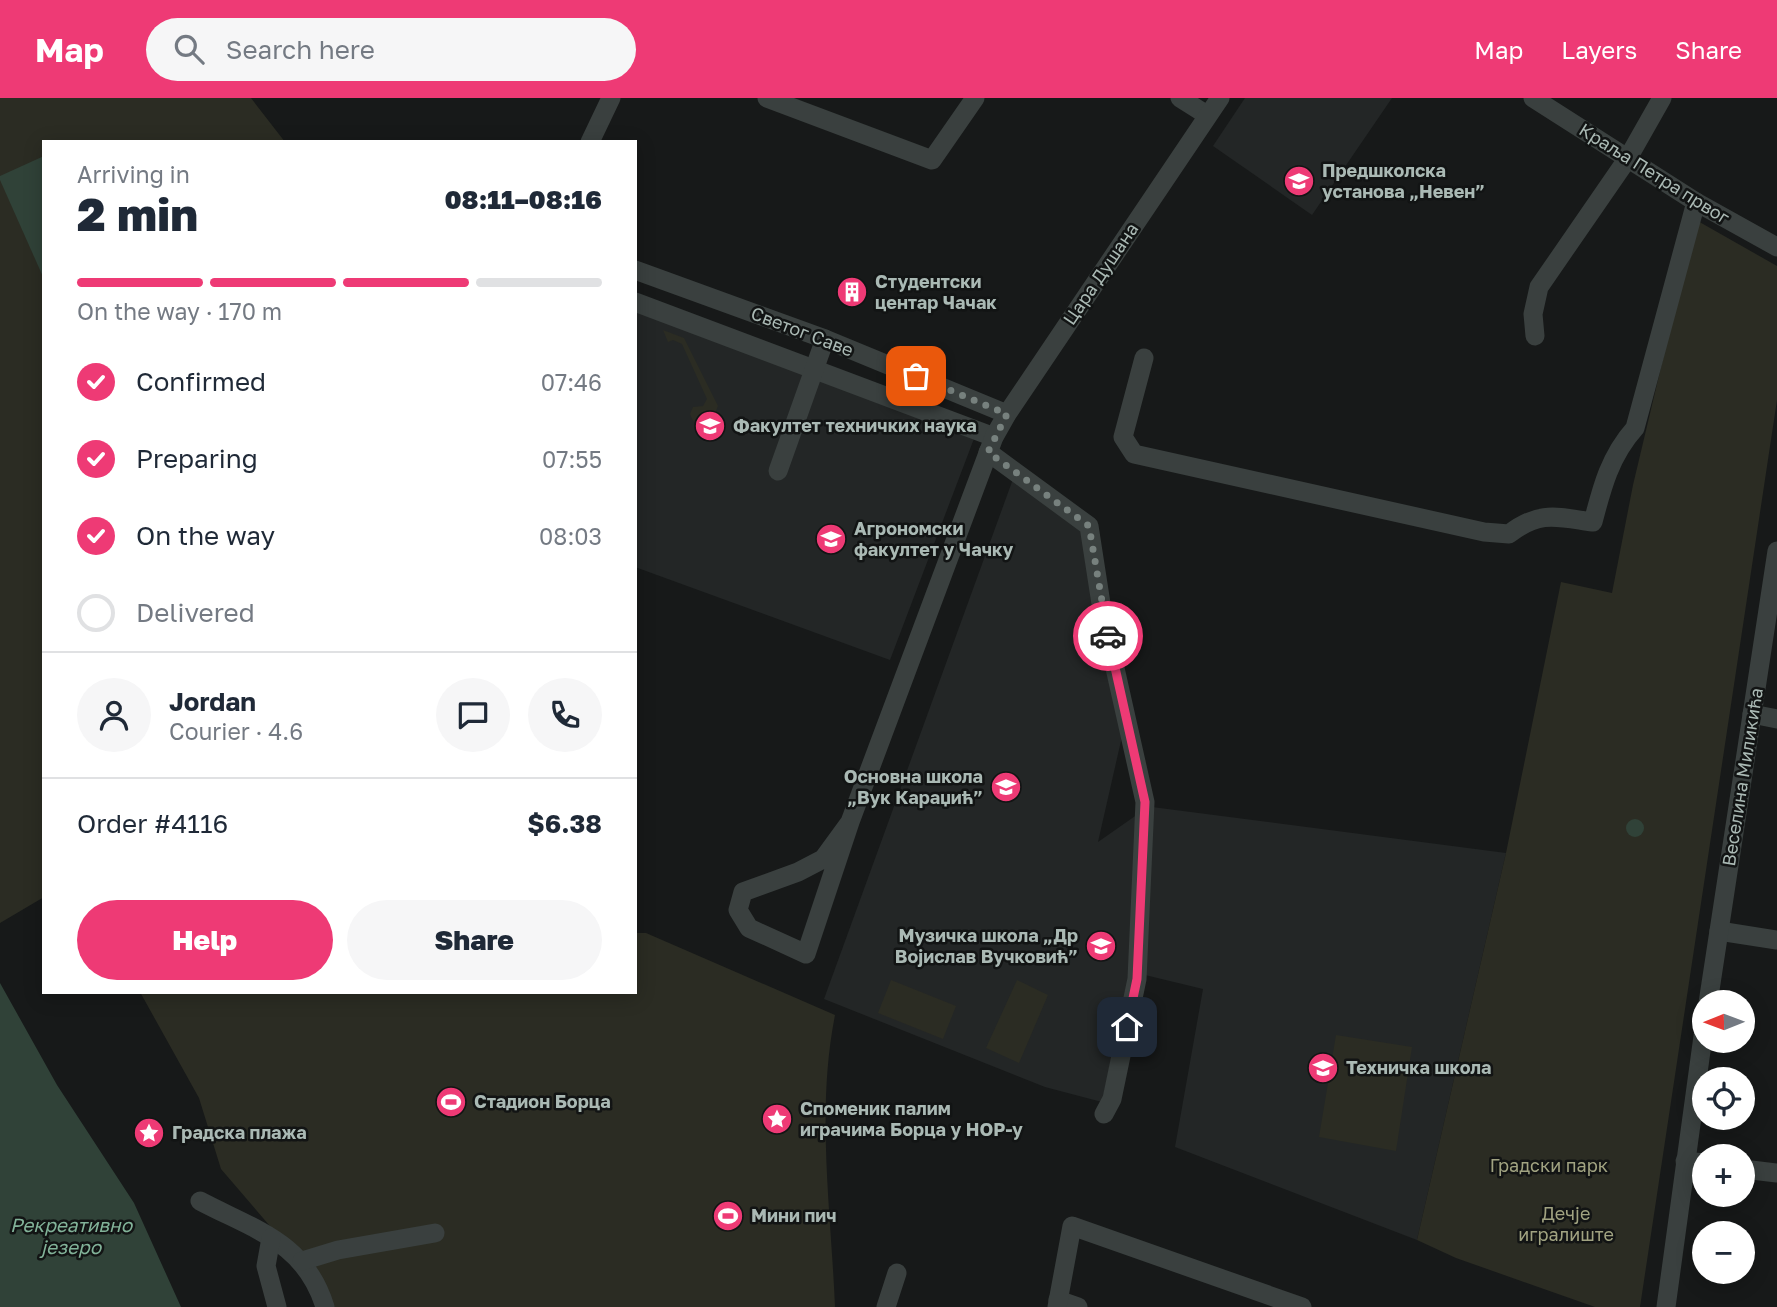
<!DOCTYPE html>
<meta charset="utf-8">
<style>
body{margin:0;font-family:"Golos Text",sans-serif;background:#f6f6f7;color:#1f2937;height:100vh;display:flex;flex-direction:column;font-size:26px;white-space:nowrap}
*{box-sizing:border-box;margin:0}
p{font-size:23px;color:#747a83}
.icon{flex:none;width:38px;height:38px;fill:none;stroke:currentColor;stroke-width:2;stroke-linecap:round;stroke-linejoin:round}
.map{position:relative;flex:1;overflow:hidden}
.sheet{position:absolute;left:42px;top:42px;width:595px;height:854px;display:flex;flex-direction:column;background:#fff;border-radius:0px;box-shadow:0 4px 18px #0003}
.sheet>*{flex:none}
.needle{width:46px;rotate:269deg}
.tools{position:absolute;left:1692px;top:892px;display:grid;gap:14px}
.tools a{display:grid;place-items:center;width:63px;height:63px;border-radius:50%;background:#fff;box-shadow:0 4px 18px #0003;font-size:35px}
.pin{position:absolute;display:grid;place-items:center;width:60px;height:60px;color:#fff;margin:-30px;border-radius:14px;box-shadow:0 4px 10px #0006}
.courier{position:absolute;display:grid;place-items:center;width:70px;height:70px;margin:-35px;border:5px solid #ee3a75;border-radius:50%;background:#fff;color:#222;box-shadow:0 2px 9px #0007}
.summary em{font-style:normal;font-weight:800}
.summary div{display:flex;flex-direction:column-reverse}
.summary{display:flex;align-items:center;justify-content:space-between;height:119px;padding:0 35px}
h1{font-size:46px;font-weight:800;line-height:52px}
.bar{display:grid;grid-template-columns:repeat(4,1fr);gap:10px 7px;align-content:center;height:84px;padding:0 35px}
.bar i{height:9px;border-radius:5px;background:#e0e1e3}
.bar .selected{background:#ee3a75}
.bar p{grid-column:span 4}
.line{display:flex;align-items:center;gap:18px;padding:0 35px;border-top:2px solid #e0e1e3}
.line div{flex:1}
.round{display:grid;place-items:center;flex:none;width:74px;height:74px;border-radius:37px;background:#f6f6f7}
ol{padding:0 35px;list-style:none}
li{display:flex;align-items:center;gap:21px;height:77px}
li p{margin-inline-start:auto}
li .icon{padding:7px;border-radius:50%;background:#ee3a75;color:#fff;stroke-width:4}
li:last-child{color:#747a83}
li i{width:38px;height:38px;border:4px solid #e0e1e3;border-radius:50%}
.primary-button{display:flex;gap:14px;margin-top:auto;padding:14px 35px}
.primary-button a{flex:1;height:80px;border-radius:42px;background:#ee3a75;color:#fff;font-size:28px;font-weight:800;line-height:80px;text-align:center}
.primary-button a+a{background:#f6f6f7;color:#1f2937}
header{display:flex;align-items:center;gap:42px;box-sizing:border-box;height:98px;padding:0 35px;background:#ee3a75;color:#fff}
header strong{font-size:33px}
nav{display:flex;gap:38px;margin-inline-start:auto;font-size:24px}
.search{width:490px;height:63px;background:#f6f6f7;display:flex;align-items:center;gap:18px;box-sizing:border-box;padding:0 24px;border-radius:38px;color:#747a83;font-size:26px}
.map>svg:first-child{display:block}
.built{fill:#232626}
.green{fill:#2b2c23}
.water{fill:#304238}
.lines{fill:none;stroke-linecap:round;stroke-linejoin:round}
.minor{stroke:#3a403f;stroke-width:19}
.done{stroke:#77817e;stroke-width:7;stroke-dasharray:0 12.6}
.route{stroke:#ee3a75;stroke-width:9}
.labels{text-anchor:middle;stroke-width:5;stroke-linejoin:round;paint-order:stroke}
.poi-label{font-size:18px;font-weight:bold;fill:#aab9b4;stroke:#121414;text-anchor:start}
.street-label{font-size:18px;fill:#aab9b4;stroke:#121414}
.park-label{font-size:18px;fill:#a1a381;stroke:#121414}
.water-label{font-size:19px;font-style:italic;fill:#82b399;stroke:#121414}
</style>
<header>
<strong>Map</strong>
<div class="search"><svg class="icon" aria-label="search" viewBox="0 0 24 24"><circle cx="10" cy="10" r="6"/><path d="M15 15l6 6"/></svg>Search here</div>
<nav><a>Map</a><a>Layers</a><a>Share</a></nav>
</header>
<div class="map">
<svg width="1777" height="1209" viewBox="0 0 1777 1209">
<rect width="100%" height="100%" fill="#171919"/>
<g class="built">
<path d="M1245 0H1392L1312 117 1213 48Z"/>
<path d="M635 210 975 338 890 562 635 469Z"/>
<path d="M1013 381 1080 429 1123 634 1098 744 1138 716 1130 875 1102 1004 1045 989 824 901Z"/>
<path d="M1152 709 1506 755 1417 1142 1175 1049 1203 891 1145 877Z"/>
</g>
<g class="green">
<path d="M0 0H251L285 44H44V799L0 825Z"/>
<path d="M1696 122 1777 168V302L1640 1209H1595L1456 1160 1417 1142 1506 755 1561 484 1612 495 1633 387Z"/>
<path d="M663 232 684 240 718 308 715 315 693 323 690 316 693 309 703 308 707 301 682 246 673 242 668 244Z"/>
<path d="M635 835H646L835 917C816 1013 831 1112 835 1209H325L317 1183 221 1071 199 1000 140 894H635Z"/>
<path d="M891 882 956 908 943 941 878 915Z"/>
<path d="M1017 882 1048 897 1019 965 986 950Z"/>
<path d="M1336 937 1412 949 1396 1053 1319 1039Z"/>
</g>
<g class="water">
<path d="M44 58V181L0 82V78Z"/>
<circle cx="1635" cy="730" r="9"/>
<path d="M0 885 57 987 134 1105 181 1209H0Z"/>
</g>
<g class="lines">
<g class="minor">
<path d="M767 0 932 62 975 0"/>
<path d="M1180 0 1207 17"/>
<path d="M1533 0 1696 104 1777 149"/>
<path d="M590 44 611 0"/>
<path d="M635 172 825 241 1007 316"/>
<path d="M635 204 994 339"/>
<path d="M1535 238 1533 216 1539 189 1628 60 1662 0"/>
<path d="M1144 260 1123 339 1134 356 1484 434 1509 436C1540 412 1557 419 1593 424 1602 389 1610 358 1635 330L1696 104"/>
<path d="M988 354 1089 428 1102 512 1145 704 1137 881 1112 1001 1104 1016"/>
<path d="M778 373 825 241"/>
<path d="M1752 616 1777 621"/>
<path d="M850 724 823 761 798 774 743 794 738 812 749 830 806 856 850 724 994 339 1007 316 1220 0"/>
<path d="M1719 833 1777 842"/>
<path d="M1708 905 1777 453"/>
<path d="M1685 1063 1704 1065"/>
<path d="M1743 1071 1777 1075"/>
<path d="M200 1103C255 1132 305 1144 325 1209"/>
<path d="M271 1140 266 1168 277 1209"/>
<path d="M302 1163 338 1152 435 1135"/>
<path d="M1058 1202 1078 1209"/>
<path d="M886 1209 897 1175"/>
<path d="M1057 1209 1072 1128 1302 1209"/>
<path d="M1666 1209 1704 931"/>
</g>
</g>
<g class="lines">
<path class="done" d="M916 278 1007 316 988 354 1089 428 1108 538"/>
<path class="route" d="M1108 538 1145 704 1137 881 1127 929"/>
</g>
<defs>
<g id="school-disc" transform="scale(1.575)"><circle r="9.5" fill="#ee3a75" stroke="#121414"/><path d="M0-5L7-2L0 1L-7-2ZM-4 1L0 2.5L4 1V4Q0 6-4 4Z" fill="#fff"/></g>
<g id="building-disc" transform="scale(1.575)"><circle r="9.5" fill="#ee3a75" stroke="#121414"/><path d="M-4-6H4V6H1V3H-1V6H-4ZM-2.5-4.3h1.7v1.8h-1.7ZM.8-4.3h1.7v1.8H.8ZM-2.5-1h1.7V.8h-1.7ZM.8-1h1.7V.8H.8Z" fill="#fff"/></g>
<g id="university-disc" transform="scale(1.575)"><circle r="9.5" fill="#ee3a75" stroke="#121414"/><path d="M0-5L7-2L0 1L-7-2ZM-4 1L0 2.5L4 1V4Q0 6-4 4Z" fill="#fff"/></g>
<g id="stadium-disc" transform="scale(1.575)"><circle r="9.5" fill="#ee3a75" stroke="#121414"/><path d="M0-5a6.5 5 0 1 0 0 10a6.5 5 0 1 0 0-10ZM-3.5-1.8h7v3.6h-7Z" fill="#fff"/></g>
<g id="sight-disc" transform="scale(1.575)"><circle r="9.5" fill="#ee3a75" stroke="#121414"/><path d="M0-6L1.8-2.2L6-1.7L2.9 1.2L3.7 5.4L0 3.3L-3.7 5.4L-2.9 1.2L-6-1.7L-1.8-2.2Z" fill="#fff"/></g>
</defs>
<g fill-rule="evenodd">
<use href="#school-disc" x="1299" y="83"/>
<use href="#building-disc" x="852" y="194"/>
<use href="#university-disc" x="710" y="328"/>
<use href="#university-disc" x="831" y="441"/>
<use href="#school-disc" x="1006" y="689"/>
<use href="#school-disc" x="1101" y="848"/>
<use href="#school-disc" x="1323" y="970"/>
<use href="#stadium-disc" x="451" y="1004"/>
<use href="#sight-disc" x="777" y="1021"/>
<use href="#sight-disc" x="149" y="1035"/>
<use href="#stadium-disc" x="728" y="1118"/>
</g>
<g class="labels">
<g class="poi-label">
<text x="1322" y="79">Предшколска<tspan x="1322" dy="21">установа „Невен”</tspan></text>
<text x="875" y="190">Студентски<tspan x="875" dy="21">центар Чачак</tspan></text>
<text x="733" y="334">Факултет техничких наука</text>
<text x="854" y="437">Агрономски<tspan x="854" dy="21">факултет у Чачку</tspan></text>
<text x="983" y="685" text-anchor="end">Основна школа<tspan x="983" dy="21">„Вук Караџић”</tspan></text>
<text x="1078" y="844" text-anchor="end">Музичка школа „Др<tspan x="1078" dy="21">Војислав Вучковић”</tspan></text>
<text x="1346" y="976">Техничка школа</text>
<text x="474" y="1010">Стадион Борца</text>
<text x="800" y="1017">Споменик палим<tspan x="800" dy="21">играчима Борца у НОР-у</tspan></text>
<text x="172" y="1041">Градска плажа</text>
<text x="751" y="1124">Мини пич</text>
</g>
<g class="street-label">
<text transform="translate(1654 76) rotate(32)" y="6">Краља Петра првог</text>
<text transform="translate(1101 176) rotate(-56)" y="6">Цара Душана</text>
<text transform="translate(802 234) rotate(21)" y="6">Светог Саве</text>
<text transform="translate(1743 679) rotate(-81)" y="6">Веселина Миликића</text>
</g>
<g class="park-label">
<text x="1549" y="1074">Градски парк</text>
<text x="1566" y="1122">Дечје<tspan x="1566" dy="21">игралиште</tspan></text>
</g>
<g class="water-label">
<text x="71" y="1134">Рекреативно<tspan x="71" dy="22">језеро</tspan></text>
</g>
</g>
</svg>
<div class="tools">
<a><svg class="needle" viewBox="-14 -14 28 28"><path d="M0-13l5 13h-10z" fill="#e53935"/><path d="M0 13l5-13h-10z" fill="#747a83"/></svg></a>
<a><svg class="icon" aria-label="locate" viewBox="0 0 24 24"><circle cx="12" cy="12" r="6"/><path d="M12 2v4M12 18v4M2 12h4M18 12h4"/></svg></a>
<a>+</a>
<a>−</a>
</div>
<div class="pin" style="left:916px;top:278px;background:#ea580c"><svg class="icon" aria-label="bag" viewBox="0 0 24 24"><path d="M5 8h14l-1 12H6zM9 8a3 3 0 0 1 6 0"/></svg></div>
<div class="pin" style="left:1127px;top:929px;background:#1f2937"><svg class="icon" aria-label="home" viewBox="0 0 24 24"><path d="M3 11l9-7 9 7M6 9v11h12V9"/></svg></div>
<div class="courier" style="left:1108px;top:538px"><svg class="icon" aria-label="car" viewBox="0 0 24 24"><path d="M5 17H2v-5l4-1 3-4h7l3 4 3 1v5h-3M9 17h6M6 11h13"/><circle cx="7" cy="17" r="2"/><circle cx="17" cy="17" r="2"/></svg></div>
<section class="sheet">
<div class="summary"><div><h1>2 min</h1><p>Arriving in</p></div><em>08:11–08:16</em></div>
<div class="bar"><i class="selected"></i><i class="selected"></i><i class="selected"></i><i></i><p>On the way · 170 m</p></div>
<ol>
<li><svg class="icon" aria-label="check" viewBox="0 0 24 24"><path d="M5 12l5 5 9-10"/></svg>Confirmed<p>07:46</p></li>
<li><svg class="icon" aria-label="check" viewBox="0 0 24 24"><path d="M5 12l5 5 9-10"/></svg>Preparing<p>07:55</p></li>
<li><svg class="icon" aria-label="check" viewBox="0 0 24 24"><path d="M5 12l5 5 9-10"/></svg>On the way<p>08:03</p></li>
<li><i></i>Delivered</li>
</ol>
<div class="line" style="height:126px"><a class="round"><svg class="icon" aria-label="person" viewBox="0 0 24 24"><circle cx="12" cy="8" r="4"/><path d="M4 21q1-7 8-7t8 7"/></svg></a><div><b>Jordan</b><p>Courier · 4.6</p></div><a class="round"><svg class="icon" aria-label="chat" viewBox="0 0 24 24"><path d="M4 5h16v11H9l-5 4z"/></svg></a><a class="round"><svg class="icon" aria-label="phone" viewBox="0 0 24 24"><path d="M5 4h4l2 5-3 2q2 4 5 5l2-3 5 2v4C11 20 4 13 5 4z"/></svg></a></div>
<div class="line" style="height:91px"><div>Order #4116</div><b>$6.38</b></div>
<div class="primary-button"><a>Help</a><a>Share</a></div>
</section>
</div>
